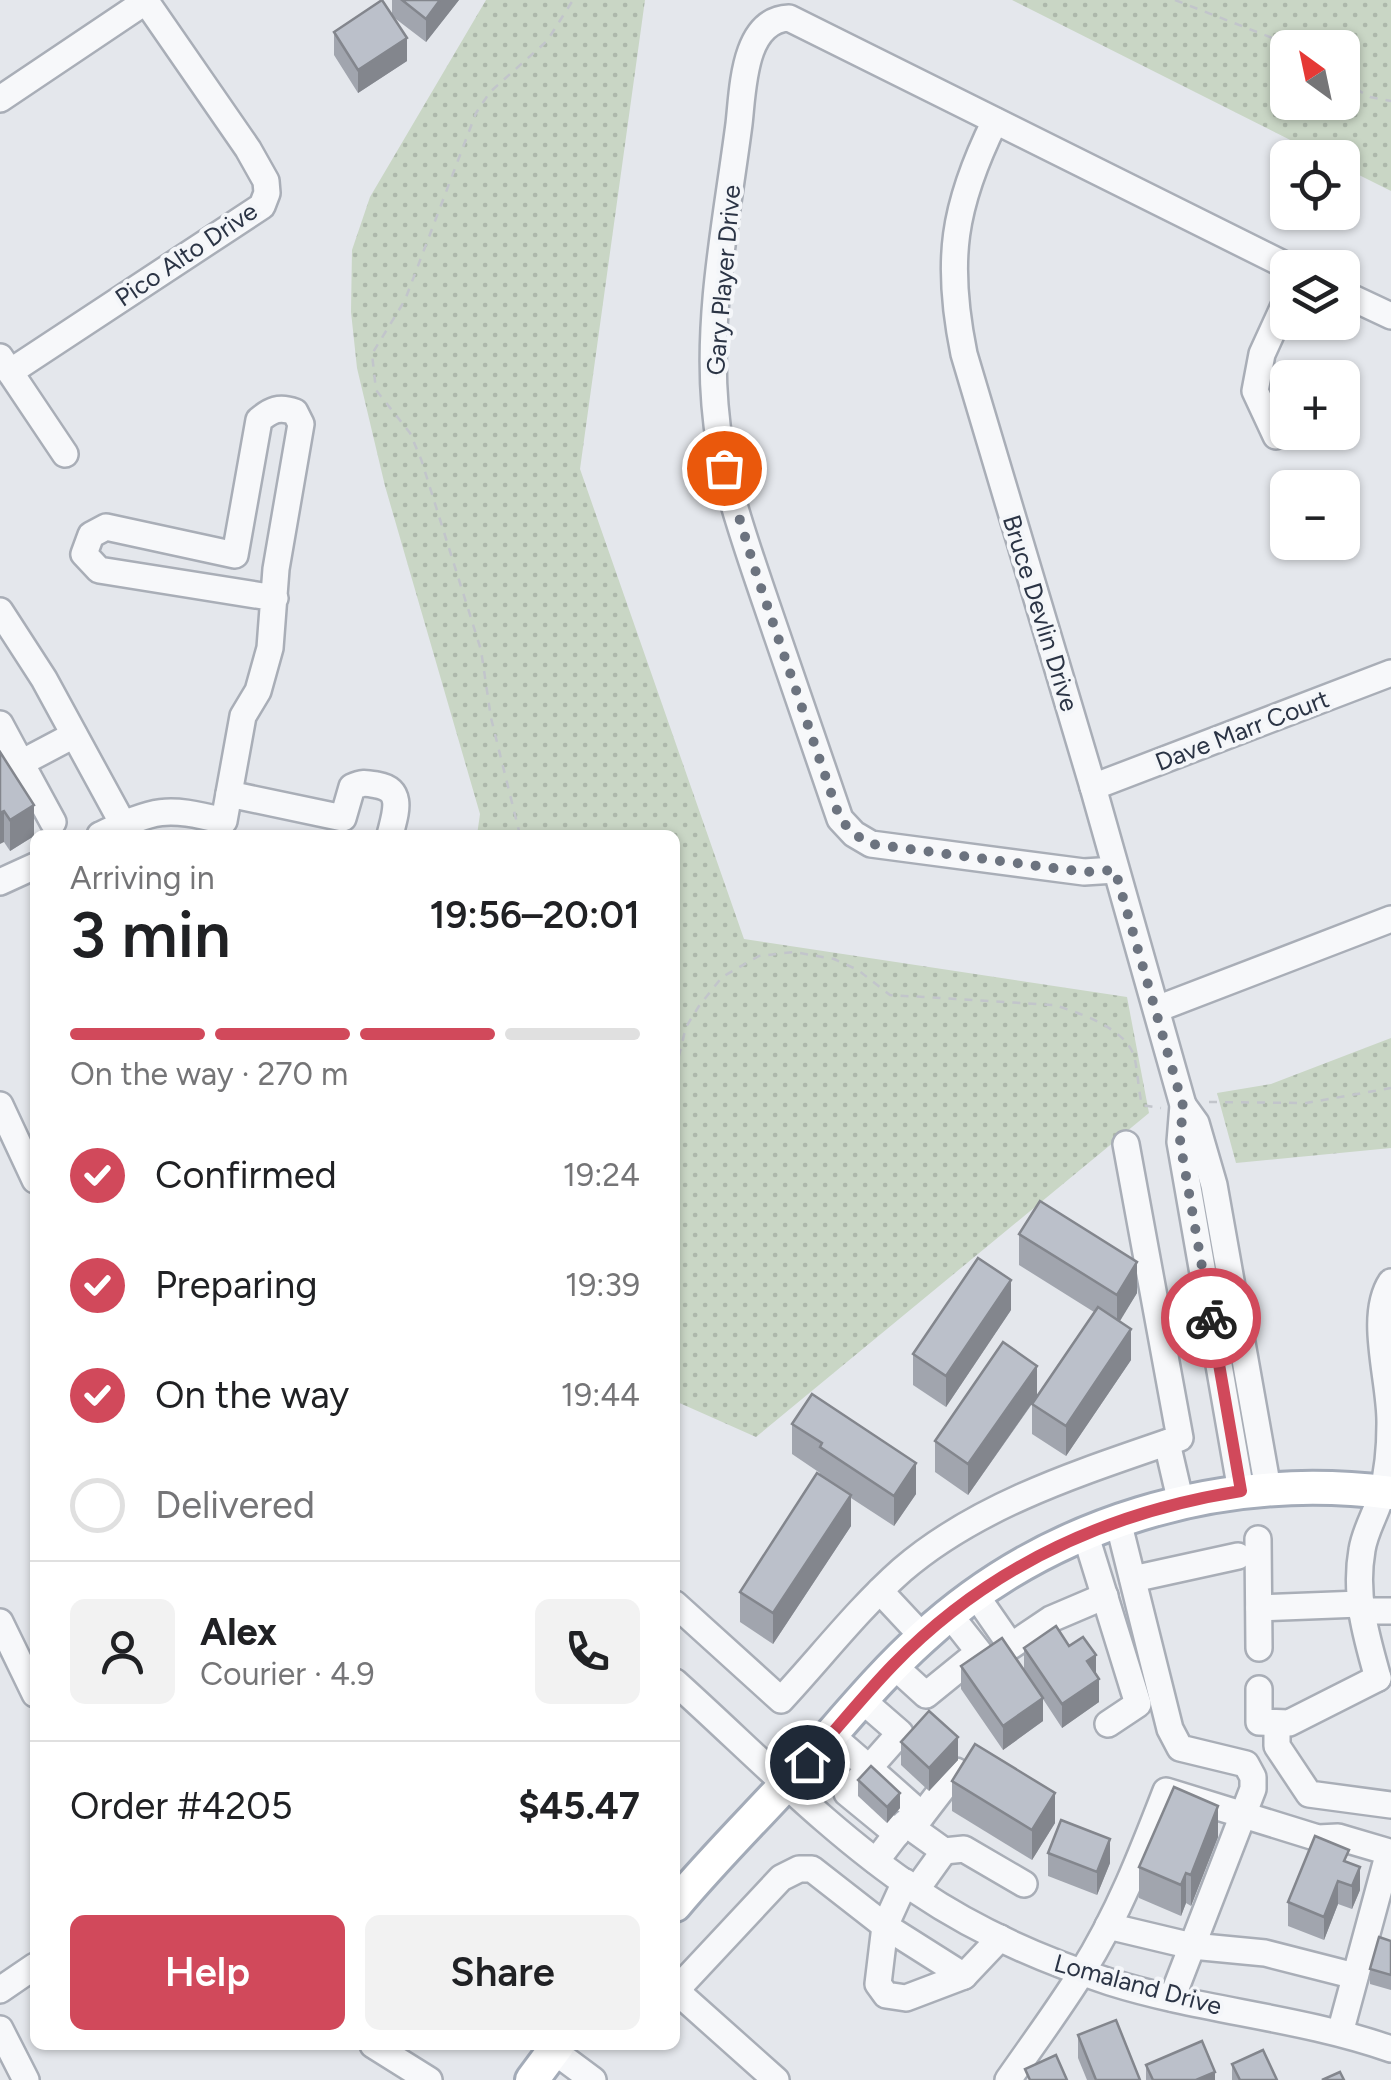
<!DOCTYPE html>
<meta charset="utf-8">
<style>
body{margin:0;font-family:Figtree,sans-serif;background:#f2f2f2;color:#202124;height:100vh;display:flex;flex-direction:column;font-size:38px;white-space:nowrap}
*{box-sizing:border-box;margin:0}
p{font-size:32px;color:#757577}
.icon{flex:none;width:55px;height:55px;fill:none;stroke:currentColor;stroke-width:2;stroke-linecap:round;stroke-linejoin:round}
.map{position:relative;flex:1;overflow:hidden}
.drawer{position:absolute;left:30px;top:830px;width:650px;height:1220px;display:flex;flex-direction:column;background:#fff;border-radius:15px;box-shadow:0 2px 8px #0004}
.drawer>*{flex:none}
.needle{width:65px;rotate:327deg}
.controls{position:absolute;left:1270px;top:30px;display:grid;gap:20px}
.controls a{display:grid;place-items:center;width:90px;height:90px;border-radius:15px;background:#fff;box-shadow:0 2px 8px #0004;font-size:50px}
.pin{position:absolute;display:grid;place-items:center;width:85px;height:85px;color:#fff;margin:-42px;border:5px solid #fff;border-radius:50%;box-shadow:0 2px 10px #0007}
.courier{position:absolute;display:grid;place-items:center;width:100px;height:100px;margin:-50px;border:8px solid #d1495b;border-radius:50%;background:#fff;color:#222;box-shadow:0 2px 12px #0007}
.summary em{font-style:normal;font-weight:600}
.summary div{display:flex;flex-direction:column-reverse}
.summary{display:flex;align-items:center;justify-content:space-between;height:170px;padding:0 40px}
h1{font-size:65px;font-weight:600;line-height:75px}
.bar{display:grid;grid-template-columns:repeat(4,1fr);gap:15px 10px;align-content:center;height:120px;padding:0 40px}
.bar i{height:12px;border-radius:8px;background:#e0e0e0}
.bar .on{background:#d1495b}
.bar p{grid-column:span 4}
.line{display:flex;align-items:center;gap:25px;padding:0 40px;border-top:2px solid #e0e0e0}
.line div{flex:1}
.round{display:grid;place-items:center;flex:none;width:105px;height:105px;border-radius:15px;background:#f2f2f2}
ol{padding:0 40px;list-style:none}
li{display:flex;align-items:center;gap:30px;height:110px}
li p{margin-inline-start:auto}
li .icon{padding:10px;border-radius:50%;background:#d1495b;color:#fff;stroke-width:4}
li:last-child{color:#757577}
li i{width:55px;height:55px;border:5px solid #e0e0e0;border-radius:50%}
.button{display:flex;gap:20px;margin-top:auto;padding:20px 40px}
.button a{flex:1;height:115px;border-radius:15px;background:#d1495b;color:#fff;font-size:40px;font-weight:600;line-height:115px;text-align:center}
.button a+a{background:#f2f2f2;color:#202124}
.map>svg:first-child{display:block}
.green{fill:url(#green-dots);fill-rule:evenodd}
.lines{fill:none;stroke-linecap:round;stroke-linejoin:round}
.minor-casing{stroke:#a9aeb7;stroke-width:30}
.major-casing{stroke:#a3abb8;stroke-width:38}
.path{stroke:#c2c5cb;stroke-width:2.5;stroke-dasharray:8 8;stroke-linecap:butt}
.minor{stroke:#f7f8fa;stroke-width:25}
.major{stroke:#fff;stroke-width:32}
.wall{fill:#a1a5ae}
.shaded-wall{fill:#83868d}
.building{fill:#bbc0ca;stroke:#83868d;stroke-width:2.5}
.done{stroke:#6c737f;stroke-width:10;stroke-dasharray:0 18}
.route{stroke:#d1495b;stroke-width:12}
.labels{text-anchor:middle;stroke-width:8;stroke-linejoin:round;paint-order:stroke}
.street-label{font-size:25px;fill:#2b3445;stroke:#f4f6f9}
</style>
<div class="map">
<svg width="1391" height="2080" viewBox="0 0 1391 2080">
<defs>
<pattern id="green-dots" width="8" height="8" patternUnits="userSpaceOnUse" patternTransform="scale(2.5)"><rect width="8" height="8" fill="#c9d6c5"/><path d="M2 2h.1M6 6h.1" fill="none" stroke="#adb8ab" stroke-width="1.8" stroke-linecap="round"/></pattern>
</defs>
<rect width="100%" height="100%" fill="#e4e7ec"/>
<g class="green">
<path d="M486 0H645L580 469 744 939 1127 997 1149 1113 756 1437 675 1401V835H477L480 814 385 486 357 368 351 312 352 250 370 197Z"/>
<path d="M1012 0H1391V191L1343 167 1342 158 1324 157ZM1288 48H1342V102H1288Z"/>
<path d="M1391 1038V1148L1236 1163 1217 1093 1271 1084Z"/>
</g>
<g class="lines">
<g class="minor-casing">
<g id="minor">
<path d="M0 99 146 1"/>
<path d="M995 121C953 206 945 261 964 354L1093 787 1183 1105 1180 1142 1241 1491"/>
<path d="M1342 293 1391 316"/>
<path d="M0 357 65 454"/>
<path d="M10 372 262 206 267 193 266 181 248 149 145 0"/>
<path d="M1276 436 1255 391 1262 354 1288 297"/>
<path d="M0 611 44 679 129 835"/>
<path d="M0 724 21 763 74 735"/>
<path d="M21 763 53 822"/>
<path d="M1093 787 1391 673"/>
<path d="M229 794 343 818 352 787C362 782 366 783 377 785 405 790 395 814 390 835"/>
<path d="M100 835C157 809 163 806 224 821L243 716 258 691 270 648 276 569 301 424 295 412C279 406 271 410 259 420L235 555 106 527 91 535 84 554 99 570 275 598"/>
<path d="M1115 870 1084 872 871 844 854 834 840 819C816 747 791 675 766 603 744 538 720 473 715 405 707 312 727 217 739 124 743 90 743 20 789 18L1291 268"/>
<path d="M0 882 35 866"/>
<path d="M1157 1009 1391 919"/>
<path d="M0 1105 35 1180"/>
<path d="M1183 1105 1196 1123 1214 1185 1268 1489"/>
<path d="M1167 1443 1181 1503"/>
<path d="M1118 1521 1170 1729 1180 1748 1246 1764 1253 1777V1789L1172 1998"/>
<path d="M1085 1533 1138 1704 1108 1724"/>
<path d="M1258 1539 1259 1648"/>
<path d="M1133 1579 1238 1556"/>
<path d="M880 1591 923 1637"/>
<path d="M975 1594 1011 1646 1051 1619 1105 1596"/>
<path d="M675 1604 781 1700C821 1657 858 1609 902 1570 980 1503 1085 1471 1180 1438L1126 1144"/>
<path d="M1259 1608 1360 1604"/>
<path d="M1361 1611H1391"/>
<path d="M0 1622 35 1694"/>
<path d="M893 1665 926 1695 979 1652 949 1614"/>
<path d="M1378 1678C1366 1636 1354 1595 1362 1550 1365 1530 1377 1512 1382 1493 1388 1471 1390 1446 1390 1424 1391 1382 1368 1317 1391 1282"/>
<path d="M675 1682C754 1753 829 1832 917 1891 976 1931 1042 1960 1110 1982 1202 2011 1299 2017 1391 2049"/>
<path d="M1259 1689V1722L1289 1723 1378 1678"/>
<path d="M1277 1724V1746L1309 1794 1391 1805"/>
<path d="M831 1735 869 1768 900 1733 862 1700"/>
<path d="M913 1827 956 1771"/>
<path d="M897 1834 847 1793 869 1768 922 1815"/>
<path d="M876 1861 905 1823 944 1851 964 1849 1024 1884"/>
<path d="M905 1882 885 1926 878 1984 886 1995 906 1998 964 1976 1000 1938"/>
<path d="M916 1890 944 1851"/>
<path d="M1108 1926 1192 1946 1265 1953 1355 1976"/>
<path d="M675 1982 680 1986 781 1878 799 1869H812L885 1926 964 1976"/>
<path d="M680 1986 683 1997 776 2080"/>
<path d="M0 1990 35 1966"/>
<path d="M0 2029 26 2080"/>
<path d="M373 2045 429 2080"/>
<path d="M554 2051 593 2080"/>
<path d="M1008 2080C1033 2044 1059 2009 1082 1972 1118 1915 1142 1853 1166 1791L1318 1838 1338 1837 1389 1852 1340 2033"/>
</g>
</g>
<g class="major-casing">
<g id="major">
<path d="M675 1905C711 1862 750 1823 788 1782 833 1735 873 1682 922 1638 1048 1522 1222 1471 1391 1493"/>
<path d="M532 2080 558 2045"/>
</g>
</g>
<g class="path">
<path d="M1175 0 1298 48"/>
<path d="M1342 81 1370 97 1391 101"/>
<path d="M520 835 491 718 481 650 421 459 410 433 376 390 372 354 405 300 476 113 490 92 547 41 573 0"/>
<path d="M675 1072 686 1027 699 1006 722 977 759 956 794 952 834 959 858 970 890 995 1054 1005C1080 1013 1125 1028 1134 1056 1138 1071 1138 1089 1142 1105L1161 1108"/>
<path d="M1209 1102 1306 1103 1391 1088"/>
</g>
<use href="#minor" class="minor"/>
<use href="#major" class="major"/>
</g>
<g class="wall">
<path d="M392 0H459L426 42 392 16 407 61 358 93 334 55V32L392 14Z"/>
<path d="M0 752 34 836 10 851 4 842Z"/>
<path d="M1019 1234 1137 1293 1119 1321 1131 1360 1066 1456 1032 1434V1404L1037 1397 968 1495 935 1472V1441L1037 1396 1094 1312 1019 1265Z"/>
<path d="M1011 1310 946 1407 913 1385V1354Z"/>
<path d="M792 1424 916 1494 894 1526 851 1498V1526L773 1644 740 1622V1592L820 1475V1473L792 1454Z"/>
<path d="M1069 1646 1096 1674 1099 1702 1062 1728 1043 1699V1721L1003 1750 961 1689V1666L1024 1670V1648Z"/>
<path d="M901 1742 958 1760 929 1791 901 1765Z"/>
<path d="M858 1780 900 1808 887 1823 858 1796Z"/>
<path d="M952 1781 1055 1823 1032 1860 952 1811Z"/>
<path d="M1218 1837 1191 1906 1186 1903 1181 1916 1139 1898V1867Z"/>
<path d="M1048 1853 1110 1863 1097 1895 1048 1876Z"/>
<path d="M1349 1863 1360 1890 1352 1909 1338 1904 1324 1940 1288 1926V1902Z"/>
<path d="M1391 1941V1990L1370 1984V1969Z"/>
<path d="M1078 2035 1140 2080H1087L1078 2058Z"/>
<path d="M1232 2064 1277 2080H1232Z"/>
<path d="M1146 2065 1215 2080H1146Z"/>
</g>
<g class="shaded-wall">
<path d="M440 0H459L426 42V19Z"/>
<path d="M407 38V61L358 93V70Z"/>
<path d="M34 805V836L10 851V820Z"/>
<path d="M4 811V842L0 844V813Z"/>
<path d="M1137 1262V1293L1117 1326V1295Z"/>
<path d="M1011 1280V1310L946 1407V1376Z"/>
<path d="M1131 1329V1360L1066 1456V1426Z"/>
<path d="M1037 1366V1396L968 1495V1464Z"/>
<path d="M916 1463V1494L894 1526V1496Z"/>
<path d="M851 1495V1526L773 1644V1613Z"/>
<path d="M1096 1655V1678L1087 1661Z"/>
<path d="M1099 1679V1702L1062 1728V1704Z"/>
<path d="M1043 1698V1721L1003 1750V1726Z"/>
<path d="M958 1737V1760L929 1791V1768Z"/>
<path d="M900 1793V1808L887 1823V1807Z"/>
<path d="M1055 1793V1823L1032 1860V1830Z"/>
<path d="M1218 1806V1837L1191 1906V1875Z"/>
<path d="M1110 1839V1863L1097 1895V1872Z"/>
<path d="M1360 1867V1890L1352 1909V1886Z"/>
<path d="M1186 1873V1903L1181 1916V1885Z"/>
<path d="M1338 1881V1904L1324 1940V1917Z"/>
<path d="M1215 2072V2080H1196Z"/>
</g>
<g class="building">
<path d="M382 0 407 38 358 70 334 32Z"/>
<path d="M402 0H440L426 19Z"/>
<path d="M0 752 34 805 10 820 4 811 0 813Z"/>
<path d="M1040 1201 1137 1262 1117 1295 1019 1234Z"/>
<path d="M978 1258 1011 1280 946 1376 913 1354Z"/>
<path d="M1098 1307 1131 1329 1066 1426 1032 1404Z"/>
<path d="M1003 1342 1037 1366 968 1464 935 1441Z"/>
<path d="M812 1394 916 1463 894 1496 820 1447 822 1443 792 1424Z"/>
<path d="M817 1473 851 1495 773 1613 740 1592Z"/>
<path d="M1056 1626 1069 1646 1083 1637 1096 1655 1087 1661 1099 1679 1062 1704 1024 1648Z"/>
<path d="M1002 1638 1043 1698 1003 1726 961 1666Z"/>
<path d="M929 1711 958 1737 929 1768 901 1742Z"/>
<path d="M975 1744 1055 1793 1032 1830 952 1781Z"/>
<path d="M871 1766 900 1793 887 1807 858 1780Z"/>
<path d="M1174 1787 1218 1806 1191 1875 1186 1873 1181 1885 1139 1867Z"/>
<path d="M1061 1820 1110 1839 1097 1872 1048 1853Z"/>
<path d="M1315 1836 1349 1850 1344 1861 1360 1867 1352 1886 1338 1881 1324 1917 1288 1902Z"/>
<path d="M1379 1937 1391 1941V1975L1370 1969Z"/>
<path d="M1116 2020 1140 2080H1096L1078 2035Z"/>
<path d="M1202 2041 1215 2072 1196 2080H1153L1146 2065Z"/>
<path d="M1263 2050 1277 2080H1240L1232 2064Z"/>
<path d="M1056 2055 1067 2080H1030L1025 2069Z"/>
<path d="M1340 2072 1344 2080H1322Z"/>
</g>
<g class="lines">
<path class="done" d="M724 468 757 576 840 819 854 834 871 844 1084 872 1115 870 1183 1106 1180 1142 1211 1318"/>
<path class="route" d="M807 1762C836 1730 863 1696 893 1665 988 1567 1108 1512 1241 1491L1211 1318"/>
</g>
<g class="labels">
<g class="street-label">
<text transform="translate(186 254) rotate(-34)" y="9">Pico Alto Drive</text>
<text transform="translate(723 280) rotate(-85)" y="9">Gary Player Drive</text>
<text transform="translate(1041 613) rotate(73)" y="9">Bruce Devlin Drive</text>
<text transform="translate(1242 730) rotate(-21)" y="9">Dave Marr Court</text>
<text transform="translate(1138 1984) rotate(15)" y="9">Lomaland Drive</text>
</g>
</g>
</svg>
<div class="controls">
<a><svg class="needle" viewBox="-14 -14 28 28"><path d="M0-13l5 13h-10z" fill="#e53935"/><path d="M0 13l5-13h-10z" fill="#757577"/></svg></a>
<a><svg class="icon" aria-label="locate" viewBox="0 0 24 24"><circle cx="12" cy="12" r="6"/><path d="M12 2v4M12 18v4M2 12h4M18 12h4"/></svg></a>
<a><svg class="icon" aria-label="layers" viewBox="0 0 24 24"><path d="M12 4l9 5-9 5-9-5zM3 14l9 5 9-5"/></svg></a>
<a>+</a>
<a>−</a>
</div>
<div class="pin" style="left:724px;top:468px;background:#ea580c"><svg class="icon" aria-label="bag" viewBox="0 0 24 24"><path d="M5 8h14l-1 12H6zM9 8a3 3 0 0 1 6 0"/></svg></div>
<div class="pin" style="left:807px;top:1762px;background:#1f2937"><svg class="icon" aria-label="home" viewBox="0 0 24 24"><path d="M3 11l9-7 9 7M6 9v11h12V9"/></svg></div>
<div class="courier" style="left:1211px;top:1318px"><svg class="icon" aria-label="bike" viewBox="0 0 24 24"><circle cx="6" cy="16" r="4"/><circle cx="18" cy="16" r="4"/><path d="M6 16l4-8h5l3 8M10 8l3 8H6M13 5h3"/></svg></div>
<section class="drawer">
<div class="summary"><div><h1>3 min</h1><p>Arriving in</p></div><em>19:56–20:01</em></div>
<div class="bar"><i class="on"></i><i class="on"></i><i class="on"></i><i></i><p>On the way · 270 m</p></div>
<ol>
<li><svg class="icon" aria-label="check" viewBox="0 0 24 24"><path d="M5 12l5 5 9-10"/></svg>Confirmed<p>19:24</p></li>
<li><svg class="icon" aria-label="check" viewBox="0 0 24 24"><path d="M5 12l5 5 9-10"/></svg>Preparing<p>19:39</p></li>
<li><svg class="icon" aria-label="check" viewBox="0 0 24 24"><path d="M5 12l5 5 9-10"/></svg>On the way<p>19:44</p></li>
<li><i></i>Delivered</li>
</ol>
<div class="line" style="height:180px"><a class="round"><svg class="icon" aria-label="person" viewBox="0 0 24 24"><circle cx="12" cy="8" r="4"/><path d="M4 21q1-7 8-7t8 7"/></svg></a><div><b>Alex</b><p>Courier · 4.9</p></div><a class="round"><svg class="icon" aria-label="phone" viewBox="0 0 24 24"><path d="M5 4h4l2 5-3 2q2 4 5 5l2-3 5 2v4C11 20 4 13 5 4z"/></svg></a></div>
<div class="line" style="height:130px"><div>Order #4205</div><b>$45.47</b></div>
<div class="button"><a>Help</a><a>Share</a></div>
</section>
</div>
